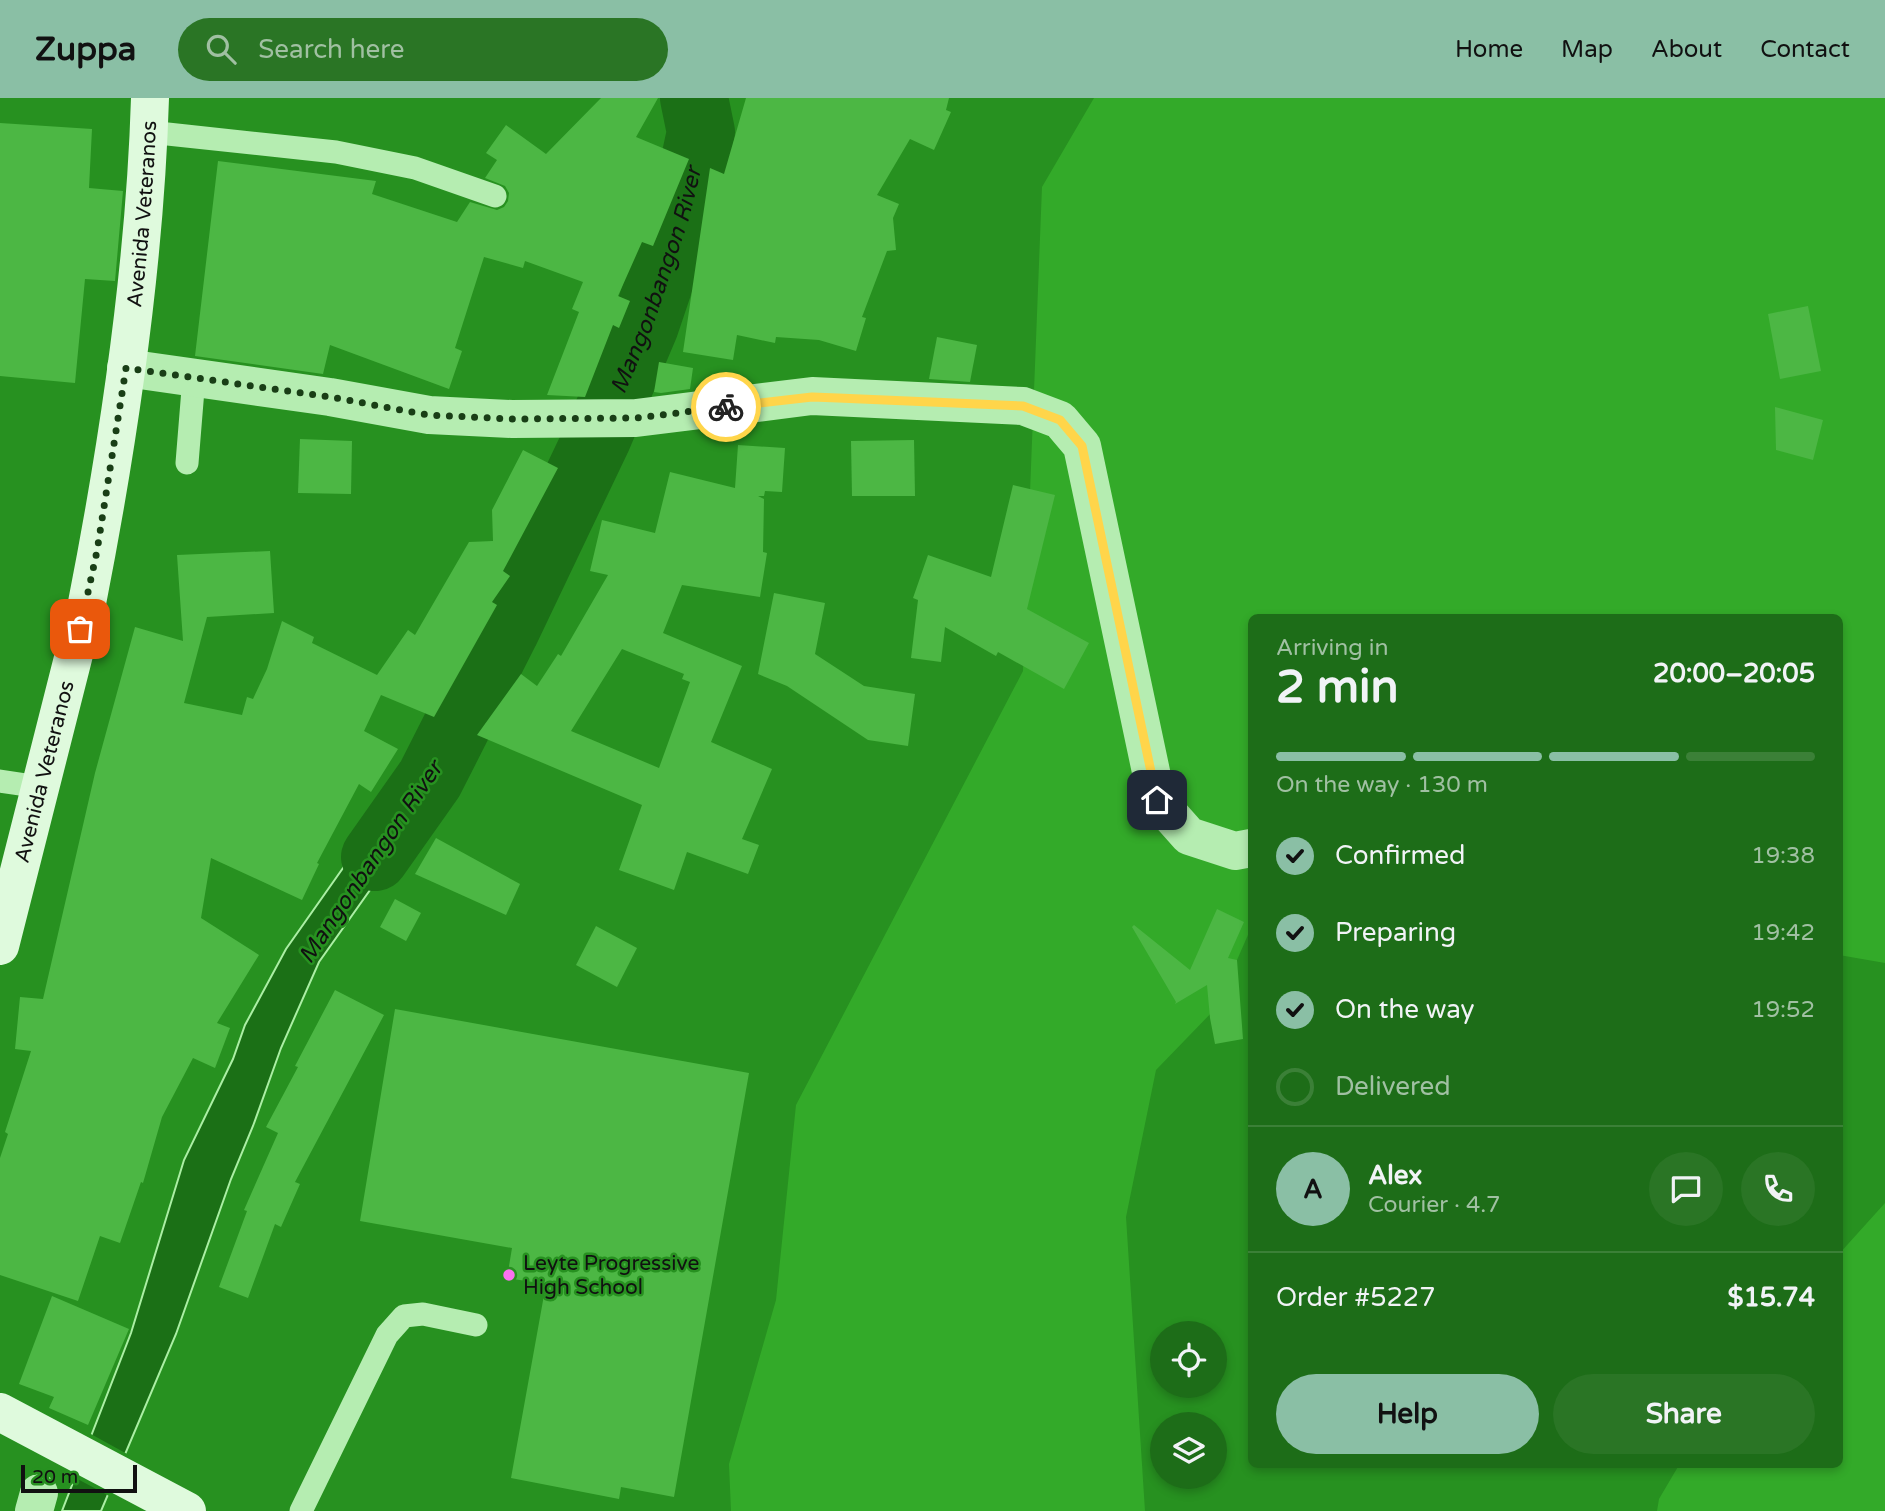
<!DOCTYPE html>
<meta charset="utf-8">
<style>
body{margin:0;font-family:"Varela Round",sans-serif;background:#2a7525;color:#f1f3f6;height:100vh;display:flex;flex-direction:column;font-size:26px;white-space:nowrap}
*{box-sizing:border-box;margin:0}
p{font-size:23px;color:#a0c0a2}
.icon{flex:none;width:38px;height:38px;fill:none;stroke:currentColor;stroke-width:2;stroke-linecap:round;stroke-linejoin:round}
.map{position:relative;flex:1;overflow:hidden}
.panel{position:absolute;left:1248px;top:516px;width:595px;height:854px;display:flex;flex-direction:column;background:#1d6d18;border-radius:10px;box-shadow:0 4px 10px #0003}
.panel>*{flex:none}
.controls{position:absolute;left:1150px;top:1223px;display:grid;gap:14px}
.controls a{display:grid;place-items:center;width:77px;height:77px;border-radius:50%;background:#1d6d18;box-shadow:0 4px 10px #0003;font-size:35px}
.scale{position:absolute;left:21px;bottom:18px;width:116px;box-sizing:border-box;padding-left:7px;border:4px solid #111;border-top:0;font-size:19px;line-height:24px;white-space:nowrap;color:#111;-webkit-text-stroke:5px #279120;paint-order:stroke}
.pin{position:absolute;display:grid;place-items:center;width:60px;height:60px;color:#fff;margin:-30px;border-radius:14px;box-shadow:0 4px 10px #0006}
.courier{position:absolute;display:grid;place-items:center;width:70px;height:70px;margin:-35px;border:5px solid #ffd54a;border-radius:50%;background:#fff;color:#222;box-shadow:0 2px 9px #0007}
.head em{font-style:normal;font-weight:700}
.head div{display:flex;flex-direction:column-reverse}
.head{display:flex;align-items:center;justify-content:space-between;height:119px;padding:0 28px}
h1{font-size:46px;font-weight:700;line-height:52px}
.bar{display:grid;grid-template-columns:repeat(4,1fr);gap:10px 7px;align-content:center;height:84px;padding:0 28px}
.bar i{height:9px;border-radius:5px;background:#3b8037}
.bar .active{background:#8abfa5}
.bar p{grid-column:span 4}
.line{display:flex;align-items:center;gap:18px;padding:0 28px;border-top:2px solid #3b8037}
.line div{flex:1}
.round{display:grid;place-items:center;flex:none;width:74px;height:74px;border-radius:37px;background:#2a7525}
ol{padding:0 28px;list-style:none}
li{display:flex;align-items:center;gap:21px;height:77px}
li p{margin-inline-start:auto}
li .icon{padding:7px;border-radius:50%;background:#8abfa5;color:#111;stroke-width:4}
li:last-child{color:#a0c0a2}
li i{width:38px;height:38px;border:4px solid #3b8037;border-radius:50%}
.primary-button{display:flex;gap:14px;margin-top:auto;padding:14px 28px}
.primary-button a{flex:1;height:80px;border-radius:42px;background:#8abfa5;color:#111;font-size:28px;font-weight:700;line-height:80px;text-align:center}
.primary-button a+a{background:#2a7525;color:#f1f3f6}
header{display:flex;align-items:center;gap:42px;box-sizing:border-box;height:98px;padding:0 35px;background:#8abfa5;color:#111}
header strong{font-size:33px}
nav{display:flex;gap:38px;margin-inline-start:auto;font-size:24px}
.search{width:490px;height:63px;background:#2a7525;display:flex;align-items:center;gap:18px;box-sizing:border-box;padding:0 24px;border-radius:38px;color:#a0c0a2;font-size:26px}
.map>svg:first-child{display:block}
.green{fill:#33aa29}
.water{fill:#1b7016;stroke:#abefa4;stroke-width:2}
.pier{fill:#279120}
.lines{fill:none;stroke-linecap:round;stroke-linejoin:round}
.river{stroke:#1b7016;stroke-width:68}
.building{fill:#4cb744;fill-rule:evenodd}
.service{stroke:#b5edb1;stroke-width:23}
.minor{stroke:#b5edb1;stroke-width:38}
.secondary{stroke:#dffadd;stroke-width:38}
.done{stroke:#193e16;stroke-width:7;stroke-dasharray:0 12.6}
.route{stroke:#ffd54a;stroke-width:9}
.poi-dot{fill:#fb71ef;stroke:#279120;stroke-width:2.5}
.labels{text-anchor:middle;stroke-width:5;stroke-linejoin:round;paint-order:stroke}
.street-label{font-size:21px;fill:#111;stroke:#279120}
.poi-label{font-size:21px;fill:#111;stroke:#279120;text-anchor:start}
.water-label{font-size:23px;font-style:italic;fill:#111;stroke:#279120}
</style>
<header>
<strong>Zuppa</strong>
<div class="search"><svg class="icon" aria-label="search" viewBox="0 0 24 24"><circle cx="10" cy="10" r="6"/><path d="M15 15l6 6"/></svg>Search here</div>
<nav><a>Home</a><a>Map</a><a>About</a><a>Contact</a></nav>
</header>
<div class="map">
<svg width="1885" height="1413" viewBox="0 0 1885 1413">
<rect width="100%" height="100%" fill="#279120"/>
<g class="green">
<path d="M1094 0H1885V865L1839 857V520H1251V830L1216 910 1156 972 1126 1119 1145 1413H731L729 1366 776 1202 796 1007 1023 573 1042 89Z"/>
<path d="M1885 1105V1413H1657L1659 1401 1679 1367H1839V1156Z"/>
</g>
<path class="water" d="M412 672 443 689 319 864 281 950 253 1028 231 1081 176 1236 101 1413H62L131 1235 184 1062 233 961 245 927 286 851Z"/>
<path class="pier" d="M89 1335 129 1357 111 1399 72 1378Z"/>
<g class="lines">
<path class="river" id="s1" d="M375 759 430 681 505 533 598 338 645 227 681 120 692 76 701 34 694 0"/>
</g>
<g class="building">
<path d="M601 0H658L636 39 689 61 653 148 642 144 618 198 630 203 619 230 613 227 585 299 547 297 579 214 572 211 583 184 525 163 523 170 484 159 455 250 462 253 449 291 330 247 323 276 195 258 218 63 376 83 372 96 457 124 470 104 497 112 504 109 508 103 509 95 505 88 485 80 497 62 486 55 506 27 546 56Z"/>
<path d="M746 0H949L946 12 951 14 934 52 910 41 877 97 899 106 893 120 896 152 887 153 862 219 866 220 856 253 819 242 776 239 775 245 737 237 733 262 683 254 710 70 724 76Z"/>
<path d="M0 25 92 31 89 90 123 93 115 183 85 181 75 285 0 278Z"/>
<path d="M1808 208 1821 273 1780 281 1768 216Z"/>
<path d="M937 239 977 247 970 284 929 281Z"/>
<path d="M659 264 693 270 690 291 661 295 654 294Z"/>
<path d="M1775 309 1823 322 1813 362 1776 352Z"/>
<path d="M300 341 352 343 351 396 298 395Z"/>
<path d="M914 342 915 398H852L851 343Z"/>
<path d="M738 347 785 350 782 394 765 393 764 398H758L764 401 763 454 767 455 760 499 682 487 663 535 742 568 711 644 772 671 742 741 759 747 748 776 687 754 674 792 619 772 642 707 477 637 521 576 537 588 558 556 561 558 608 477 590 473 602 422 655 435 670 374 735 390ZM622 551 684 576 682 581 690 584 659 670 571 633Z"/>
<path d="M523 352 558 370 503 473 510 478 492 504 497 507 434 619 381 597 364 633 398 651 371 694 359 686 317 765 319 766 302 802 211 760 201 820 259 857 217 925 230 930 215 970 193 960 162 1019 143 1085 141 1084 120 1145 100 1138 78 1203 0 1177V1060L8 1036 5 1034 31 953 15 951 20 899 43 901 95 675 135 529 183 543 177 457 270 453 274 515 207 519 184 605 242 617 247 599 253 601 267 571 282 523 314 539 312 545 377 577 408 532 415 537 469 444 493 443 492 412Z"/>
<path d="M1013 387 1055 397 1027 511 1089 545 1064 591 998 554 996 558 945 529 941 564 911 560 918 502 913 500 928 457 991 479Z"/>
<path d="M774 495 825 505 815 556 864 588 915 596 908 648 868 642 787 588 758 576Z"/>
<path d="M436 740 520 786 506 817 415 776Z"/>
<path d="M395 801 421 815 406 843 380 829Z"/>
<path d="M1217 811 1244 824 1228 860 1237 862 1243 941 1215 946 1210 920 1207 887 1175 906 1176 904 1132 829 1134 827 1190 872Z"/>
<path d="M596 828 637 850 617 889 576 867Z"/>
<path d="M335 892 384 917 295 1084 300 1086 281 1129 275 1126 248 1200 219 1189 247 1113 244 1112 278 1035 266 1029 298 969 295 968Z"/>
<path d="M395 911 749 975 674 1399 621 1389 619 1401 511 1380 546 1186 507 1180 512 1150 360 1123Z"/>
<path d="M52 1198 129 1231 88 1327 49 1310 54 1299 19 1286Z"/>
</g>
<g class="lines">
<g class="service">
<path d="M149 34 336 54 415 70 495 98"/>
<path d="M187 365 194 279"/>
<path d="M0 683 40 689"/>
<path d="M301 1413 387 1237 404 1218 423 1216 476 1227"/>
</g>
<g class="minor">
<path d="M126 270 330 299 429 317 512 321 636 320 812 298 1023 308 1060 322 1082 348 1157 702 1189 738 1235 753 1251 750"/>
<path d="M34 1413 39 1395"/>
</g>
<g class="secondary">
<path id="s2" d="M0 848 87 505C119 342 145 166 150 0"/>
<path d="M0 1314 187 1413"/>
</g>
</g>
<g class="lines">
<path class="done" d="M80 531 97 453 126 270 330 299 429 317 512 321 636 320 726 309"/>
<path class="route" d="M726 309 812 299 838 300 1023 308 1060 322 1082 348 1157 702"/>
</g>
<circle class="poi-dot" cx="509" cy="1177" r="7"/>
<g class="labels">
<g class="street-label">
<text dy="7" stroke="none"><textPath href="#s2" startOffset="747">Avenida Veteranos</textPath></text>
<text dy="7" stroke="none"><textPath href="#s2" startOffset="180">Avenida Veteranos</textPath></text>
</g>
<g class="poi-label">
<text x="523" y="1172">Leyte Progressive<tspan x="523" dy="24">High School</tspan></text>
</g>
<g class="water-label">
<text dy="8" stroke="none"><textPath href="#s1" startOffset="644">Mangonbangon River</textPath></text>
<text transform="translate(370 764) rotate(-56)" y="8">Mangonbangon River</text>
</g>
</g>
</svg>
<div class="controls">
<a><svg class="icon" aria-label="locate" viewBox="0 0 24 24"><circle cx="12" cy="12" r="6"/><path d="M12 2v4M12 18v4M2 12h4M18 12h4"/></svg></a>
<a><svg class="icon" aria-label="layers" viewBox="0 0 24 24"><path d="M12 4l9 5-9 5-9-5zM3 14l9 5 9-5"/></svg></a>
</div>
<div class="scale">20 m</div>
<div class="pin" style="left:80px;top:531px;background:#ea580c"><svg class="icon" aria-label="bag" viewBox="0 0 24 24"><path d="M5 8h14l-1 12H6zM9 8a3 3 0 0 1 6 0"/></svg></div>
<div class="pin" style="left:1157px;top:702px;background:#1f2937"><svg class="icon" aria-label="home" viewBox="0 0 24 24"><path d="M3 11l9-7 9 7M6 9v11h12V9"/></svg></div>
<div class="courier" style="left:726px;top:309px"><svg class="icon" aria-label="bike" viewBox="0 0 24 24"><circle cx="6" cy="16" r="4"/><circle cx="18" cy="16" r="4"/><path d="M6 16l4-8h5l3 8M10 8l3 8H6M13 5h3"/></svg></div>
<section class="panel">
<div class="head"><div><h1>2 min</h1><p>Arriving in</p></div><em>20:00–20:05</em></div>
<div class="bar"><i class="active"></i><i class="active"></i><i class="active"></i><i></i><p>On the way · 130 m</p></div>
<ol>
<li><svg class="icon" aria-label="check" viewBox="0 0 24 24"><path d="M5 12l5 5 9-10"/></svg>Confirmed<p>19:38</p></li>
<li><svg class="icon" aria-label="check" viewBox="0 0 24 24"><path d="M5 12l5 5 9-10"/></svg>Preparing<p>19:42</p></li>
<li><svg class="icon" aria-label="check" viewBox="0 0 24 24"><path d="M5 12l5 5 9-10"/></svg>On the way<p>19:52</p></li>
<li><i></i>Delivered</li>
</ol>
<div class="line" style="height:126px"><b class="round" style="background:#8abfa5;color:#111">A</b><div><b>Alex</b><p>Courier · 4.7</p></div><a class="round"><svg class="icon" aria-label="chat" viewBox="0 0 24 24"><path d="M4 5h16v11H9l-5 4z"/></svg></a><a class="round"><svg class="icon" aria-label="phone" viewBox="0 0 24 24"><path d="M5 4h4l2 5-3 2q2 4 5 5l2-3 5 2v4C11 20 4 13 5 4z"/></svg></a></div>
<div class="line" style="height:91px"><div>Order #5227</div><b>$15.74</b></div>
<div class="primary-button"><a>Help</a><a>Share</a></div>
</section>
</div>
